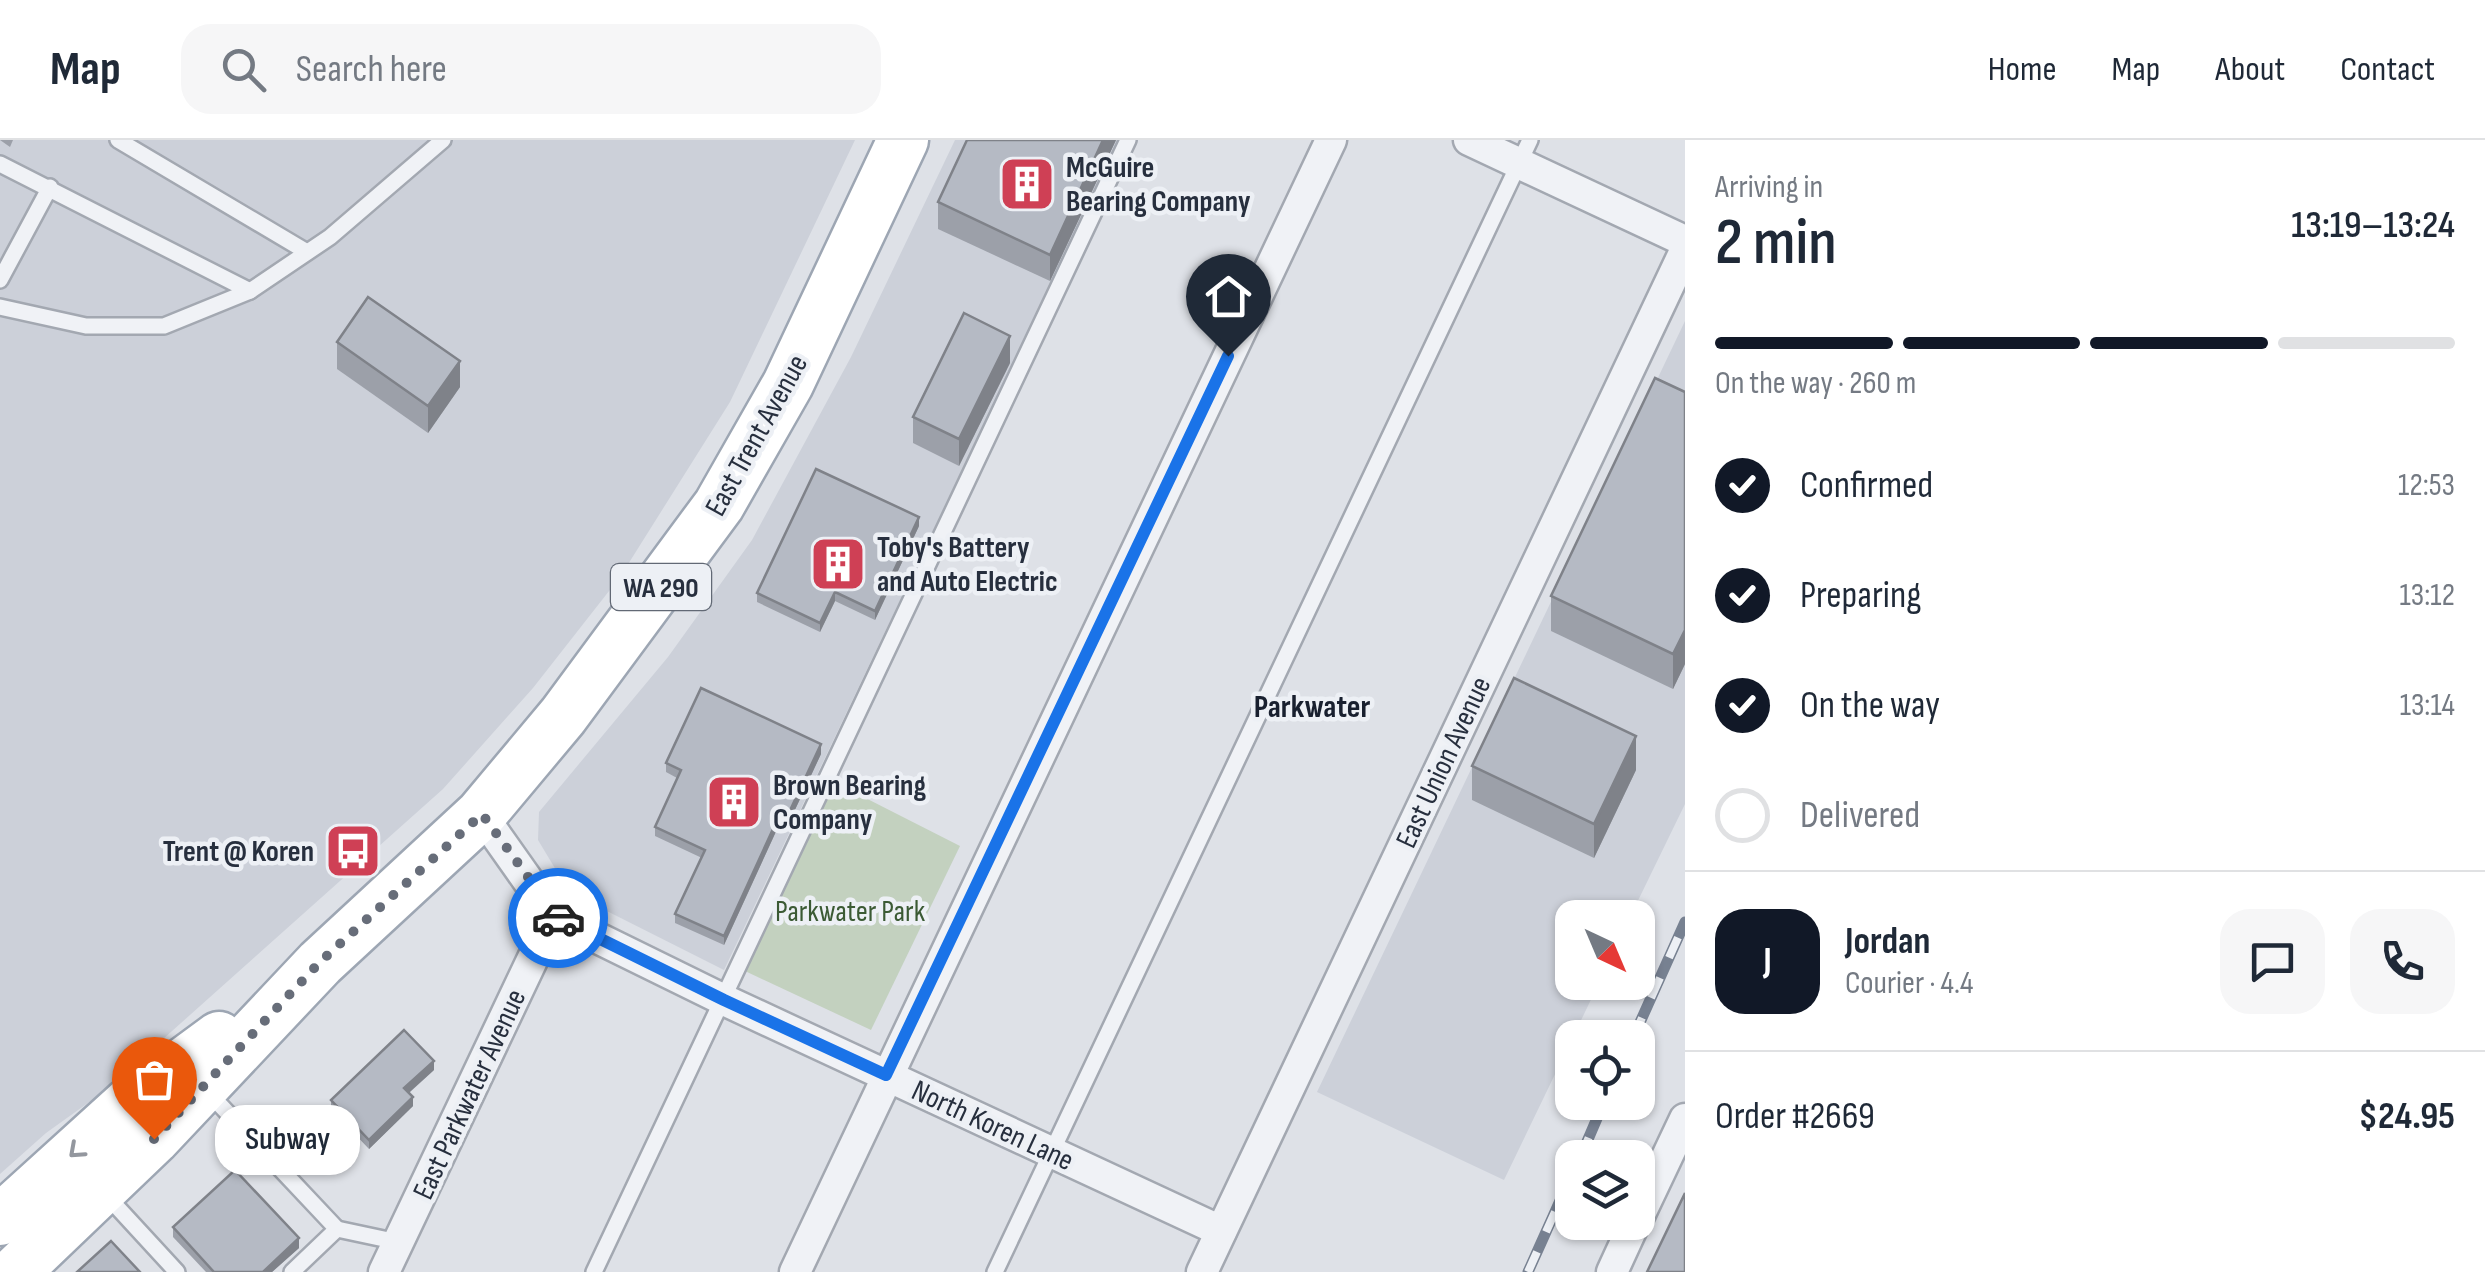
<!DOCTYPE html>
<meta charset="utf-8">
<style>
body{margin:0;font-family:"Sofia Sans Condensed",sans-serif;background:#f6f6f7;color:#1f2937;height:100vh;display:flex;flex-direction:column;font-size:38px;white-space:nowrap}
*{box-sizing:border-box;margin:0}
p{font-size:32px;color:#747a83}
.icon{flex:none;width:55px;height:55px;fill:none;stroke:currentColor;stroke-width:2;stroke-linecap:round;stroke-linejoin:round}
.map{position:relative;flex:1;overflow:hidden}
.details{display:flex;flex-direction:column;background:#fff;width:800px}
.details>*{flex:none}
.needle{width:65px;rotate:136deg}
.buttons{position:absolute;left:1555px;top:760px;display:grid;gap:20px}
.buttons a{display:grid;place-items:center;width:100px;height:100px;border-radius:20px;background:#fff;box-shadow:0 2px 8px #0004;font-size:50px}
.pin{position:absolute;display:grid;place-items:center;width:85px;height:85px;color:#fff;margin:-102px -42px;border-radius:50% 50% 50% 0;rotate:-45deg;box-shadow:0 0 10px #0007}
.pin .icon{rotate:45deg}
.courier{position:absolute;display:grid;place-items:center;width:100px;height:100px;margin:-50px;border:8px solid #1a73e8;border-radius:50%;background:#fff;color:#222;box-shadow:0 2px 12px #0007}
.bubble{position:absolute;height:70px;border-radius:30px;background:#fff;box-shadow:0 2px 8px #0004;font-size:32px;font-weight:600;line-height:70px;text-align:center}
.summary em{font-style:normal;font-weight:600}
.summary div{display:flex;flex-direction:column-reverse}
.summary{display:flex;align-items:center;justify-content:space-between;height:170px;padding:0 30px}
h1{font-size:65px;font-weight:600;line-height:75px}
.bar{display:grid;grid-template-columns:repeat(4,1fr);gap:15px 10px;align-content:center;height:120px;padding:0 30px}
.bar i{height:12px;border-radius:8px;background:#e0e1e3}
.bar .current{background:#111827}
.bar p{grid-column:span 4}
.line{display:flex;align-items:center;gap:25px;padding:0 30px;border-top:2px solid #e0e1e3}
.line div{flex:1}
.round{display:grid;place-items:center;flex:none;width:105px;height:105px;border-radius:30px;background:#f6f6f7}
ol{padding:0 30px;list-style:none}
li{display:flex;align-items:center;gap:30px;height:110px}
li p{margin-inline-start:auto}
li .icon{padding:10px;border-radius:50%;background:#111827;color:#fff;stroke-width:4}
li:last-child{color:#747a83}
li i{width:55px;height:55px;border:5px solid #e0e1e3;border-radius:50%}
header{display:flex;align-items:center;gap:60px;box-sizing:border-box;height:140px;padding:0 50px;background:#fff;border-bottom:2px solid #e0e1e3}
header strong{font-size:48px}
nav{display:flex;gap:55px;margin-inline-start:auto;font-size:35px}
.search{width:700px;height:90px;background:#f6f6f7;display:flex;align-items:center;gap:25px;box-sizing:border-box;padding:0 35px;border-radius:30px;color:#747a83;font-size:38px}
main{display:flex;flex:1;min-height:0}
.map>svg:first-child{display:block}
.built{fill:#ccd0d9}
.green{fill:#c3d1bf}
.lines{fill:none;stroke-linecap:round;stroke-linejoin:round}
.lane-casing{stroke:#a3a8b1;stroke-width:20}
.street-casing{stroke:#a3a8b1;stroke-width:35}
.primary-casing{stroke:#9da6b3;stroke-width:55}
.lane{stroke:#f0f2f6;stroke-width:15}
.street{stroke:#f0f2f6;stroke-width:30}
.primary{stroke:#fff;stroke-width:50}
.rail-casing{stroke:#778191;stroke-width:11}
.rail{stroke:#edf0f5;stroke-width:8;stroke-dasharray:22;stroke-linecap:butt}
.wall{fill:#9ca0a9}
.shaded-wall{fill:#7f8289}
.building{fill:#b5bac4;stroke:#7f8289;stroke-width:2.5}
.oneway{stroke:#93979e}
.done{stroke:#676d79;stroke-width:10;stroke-dasharray:0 18}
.route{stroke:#1a73e8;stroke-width:12}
.labels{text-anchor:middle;stroke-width:9;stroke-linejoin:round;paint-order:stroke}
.shield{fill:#edf0f5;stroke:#626975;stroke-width:2.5}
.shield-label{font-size:28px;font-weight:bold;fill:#272f3e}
.poi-label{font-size:30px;font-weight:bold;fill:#272f3e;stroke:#edf0f5;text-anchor:start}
.street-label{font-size:30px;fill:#272f3e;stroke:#edf0f5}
.park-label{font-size:30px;fill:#3b5a34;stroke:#edf0f5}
.neighbourhood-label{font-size:32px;font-weight:bold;fill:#19202f;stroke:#edf0f5}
</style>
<header>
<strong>Map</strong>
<div class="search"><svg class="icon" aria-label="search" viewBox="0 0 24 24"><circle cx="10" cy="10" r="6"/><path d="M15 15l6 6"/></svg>Search here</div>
<nav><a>Home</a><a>Map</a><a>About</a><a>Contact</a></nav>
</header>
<main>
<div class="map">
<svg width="1685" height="1132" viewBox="0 0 1685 1132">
<rect width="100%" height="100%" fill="#dee1e7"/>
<g class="built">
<path d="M0 0H855L730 262 620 437 533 548 443 649 106 950 46 993 0 1034Z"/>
<path d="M955 0H1119L724 830 581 758 559 735 538 700 539 672 668 517 752 400 851 217Z"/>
<path d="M1685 181V664L1630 777 1572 778V842L1599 843 1504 1040 1317 952Z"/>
</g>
<path class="green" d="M834 642 960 706 871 890 745 831Z"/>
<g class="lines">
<g class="lane-casing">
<g id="lane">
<path d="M118 0 307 112"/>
<path d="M0 24 250 151"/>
<path d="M0 140 50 47"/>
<path d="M0 167 86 186H164L250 151 330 97 443 0"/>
<path d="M207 951 337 1089 292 1132"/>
<path d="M107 1056 177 1132"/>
<path d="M337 1089 398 1102"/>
<path d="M594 1132 1128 0"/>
<path d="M995 1132 1530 0"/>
</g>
</g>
<g class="street-casing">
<g id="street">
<path d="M1469 0 1685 101"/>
<path d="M481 674 553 776 724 860 1221 1091"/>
<path d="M1638 1078 1685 979"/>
<path d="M384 1132 553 776"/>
<path d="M795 1132 1331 0"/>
<path d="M1202 1132 1685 111"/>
<path d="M1612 1132 1635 1082"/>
</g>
</g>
<g class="primary-casing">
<g id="primary">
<path d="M0 1080 128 964 219 897"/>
<path d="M15 1132 154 999 320 823 481 674 563 576 719 365 788 244 903 0"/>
</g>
</g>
<use href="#lane" class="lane"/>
<use href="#street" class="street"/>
<use href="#primary" class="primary"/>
<g class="rail-casing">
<g id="rail">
<path d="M1633 898 1685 782"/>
<path d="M1580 1018 1604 962"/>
<path d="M1528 1132 1572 1034"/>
</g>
</g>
<use href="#rail" class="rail"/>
</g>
<g class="wall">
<path d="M0 0H13L10 7Z"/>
<path d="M1116 0 1050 141 938 89V62Z"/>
<path d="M337 202 460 247 428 293 337 229Z"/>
<path d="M1010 223 959 326 913 303V277Z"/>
<path d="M1685 252V524L1673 549 1551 491V456Z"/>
<path d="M919 386 875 480 835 461 820 492 757 462V453Z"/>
<path d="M821 614 786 689 779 685 724 805 675 783V774L702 718 655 696V687L677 638 666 632V623Z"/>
<path d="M1472 626 1636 630 1594 718 1472 660Z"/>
<path d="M434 930 409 953 413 966 369 1009 331 969V960Z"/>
<path d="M173 1087 299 1108 272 1132H206L173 1097Z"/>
</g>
<g class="shaded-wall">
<path d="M1103 0H1116L1050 141V115Z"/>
<path d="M1010 196V223L959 326V299Z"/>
<path d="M460 221V247L428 293V266Z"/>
<path d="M919 377V386L875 480V471Z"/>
<path d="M835 452V461L820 492V483Z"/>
<path d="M1685 490V524L1673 549V514Z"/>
<path d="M1636 596V630L1594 718V684Z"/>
<path d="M821 604V614L786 689V679Z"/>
<path d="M779 676V685L724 805V796Z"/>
<path d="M434 921V930L404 957V948Z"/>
<path d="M413 957V966L369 1009V1000Z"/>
<path d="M299 1098V1108L272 1132H263Z"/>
</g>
<g class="building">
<path d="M967 0H1103L1050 115 938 62Z"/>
<path d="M368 157 460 221 428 266 337 202Z"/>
<path d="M964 173 1010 196 959 299 913 277Z"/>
<path d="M1655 238 1685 252V490L1673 514 1551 456Z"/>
<path d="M816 329 919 377 875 471 835 452 820 483 757 453Z"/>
<path d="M1514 538 1636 596 1594 684 1472 626Z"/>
<path d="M701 548 821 604 786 679 779 676 724 796 675 774 705 710 655 687 681 630 666 623Z"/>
<path d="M404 890 434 921 404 948 413 957 369 1000 331 960Z"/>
<path d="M235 1030 299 1098 263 1132H214L173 1087Z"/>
<path d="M1685 1053V1132H1647Z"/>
<path d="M111 1101 140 1132H77Z"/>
</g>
<defs><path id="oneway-chevron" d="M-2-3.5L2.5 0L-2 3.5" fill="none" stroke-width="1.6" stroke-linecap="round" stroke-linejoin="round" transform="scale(2.5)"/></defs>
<use class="oneway" href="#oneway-chevron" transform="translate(76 1011) rotate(138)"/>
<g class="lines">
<path class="done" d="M154 999 320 822 482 674 558 778"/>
<path class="route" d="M558 778 724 860 886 935 1228 216"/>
</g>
<defs>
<g id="building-square" transform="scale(2.875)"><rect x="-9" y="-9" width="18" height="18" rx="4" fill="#cf4055" stroke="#edf0f5"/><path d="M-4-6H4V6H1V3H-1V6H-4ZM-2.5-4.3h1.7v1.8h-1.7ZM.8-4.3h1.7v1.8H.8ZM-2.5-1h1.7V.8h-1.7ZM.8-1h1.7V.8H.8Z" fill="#fff"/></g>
<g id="bus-square" transform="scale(2.875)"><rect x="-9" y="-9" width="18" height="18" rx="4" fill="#cf4055" stroke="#edf0f5"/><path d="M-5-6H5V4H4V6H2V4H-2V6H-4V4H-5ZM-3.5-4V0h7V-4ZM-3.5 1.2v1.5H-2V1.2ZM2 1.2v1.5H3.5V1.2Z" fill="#fff"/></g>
</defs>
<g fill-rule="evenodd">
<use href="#building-square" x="1027" y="44"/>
<use href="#building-square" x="838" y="424"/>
<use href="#building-square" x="734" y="662"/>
<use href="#bus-square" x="353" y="711"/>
</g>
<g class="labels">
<rect class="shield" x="611" y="424" width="100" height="46" rx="8"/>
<g class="shield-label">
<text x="661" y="457">WA 290</text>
</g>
<g class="poi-label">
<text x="1066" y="37">McGuire<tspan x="1066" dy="34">Bearing Company</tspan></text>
<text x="877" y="417">Toby's Battery<tspan x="877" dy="34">and Auto Electric</tspan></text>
<text x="773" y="655">Brown Bearing<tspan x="773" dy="34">Company</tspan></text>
<text x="314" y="721" text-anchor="end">Trent @ Koren</text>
</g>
<g class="street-label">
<text transform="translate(756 295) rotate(-61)" y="10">East Trent Avenue</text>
<text transform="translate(1443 622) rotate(-65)" y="10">East Union Avenue</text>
<text transform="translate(469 954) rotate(-65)" y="10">East Parkwater Avenue</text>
<text transform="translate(993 985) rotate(25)" y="10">North Koren Lane</text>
</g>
<g class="park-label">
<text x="850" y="781">Parkwater Park</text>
</g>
<g class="neighbourhood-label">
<text x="1312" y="577">Parkwater</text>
</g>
</g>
</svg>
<div class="buttons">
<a><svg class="needle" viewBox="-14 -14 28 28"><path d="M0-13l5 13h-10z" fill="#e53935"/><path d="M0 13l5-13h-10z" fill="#747a83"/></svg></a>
<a><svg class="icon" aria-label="locate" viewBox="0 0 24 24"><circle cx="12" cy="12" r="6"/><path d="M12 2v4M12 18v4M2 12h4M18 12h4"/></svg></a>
<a><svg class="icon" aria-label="layers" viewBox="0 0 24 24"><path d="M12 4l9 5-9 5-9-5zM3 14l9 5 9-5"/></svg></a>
</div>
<div class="pin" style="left:154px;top:999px;background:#ea580c"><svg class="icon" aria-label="bag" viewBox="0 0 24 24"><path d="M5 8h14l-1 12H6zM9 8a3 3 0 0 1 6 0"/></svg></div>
<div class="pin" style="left:1228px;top:216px;background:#1f2937"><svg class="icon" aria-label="home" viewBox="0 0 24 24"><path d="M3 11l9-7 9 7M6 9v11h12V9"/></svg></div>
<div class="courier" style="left:558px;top:778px"><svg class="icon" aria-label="car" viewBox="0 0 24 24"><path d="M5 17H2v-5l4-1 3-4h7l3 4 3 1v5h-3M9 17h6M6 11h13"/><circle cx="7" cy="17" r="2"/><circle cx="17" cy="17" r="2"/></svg></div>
<div class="bubble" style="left:215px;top:965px;width:145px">Subway</div>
</div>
<section class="details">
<div class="summary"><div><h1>2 min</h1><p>Arriving in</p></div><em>13:19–13:24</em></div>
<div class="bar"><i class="current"></i><i class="current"></i><i class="current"></i><i></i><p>On the way · 260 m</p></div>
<ol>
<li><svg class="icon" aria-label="check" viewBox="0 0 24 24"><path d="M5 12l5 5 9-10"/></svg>Confirmed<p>12:53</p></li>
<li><svg class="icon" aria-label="check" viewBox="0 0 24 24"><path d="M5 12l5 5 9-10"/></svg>Preparing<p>13:12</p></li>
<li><svg class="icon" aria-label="check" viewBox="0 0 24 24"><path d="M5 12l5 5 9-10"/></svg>On the way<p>13:14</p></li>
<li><i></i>Delivered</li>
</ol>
<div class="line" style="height:180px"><b class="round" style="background:#111827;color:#fff">J</b><div><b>Jordan</b><p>Courier · 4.4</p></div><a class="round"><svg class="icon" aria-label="chat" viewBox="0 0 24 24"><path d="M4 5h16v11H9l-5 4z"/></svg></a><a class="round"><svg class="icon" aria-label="phone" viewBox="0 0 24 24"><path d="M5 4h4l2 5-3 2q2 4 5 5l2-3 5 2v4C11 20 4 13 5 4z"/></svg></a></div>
<div class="line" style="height:130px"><div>Order #2669</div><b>$24.95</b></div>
</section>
</main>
